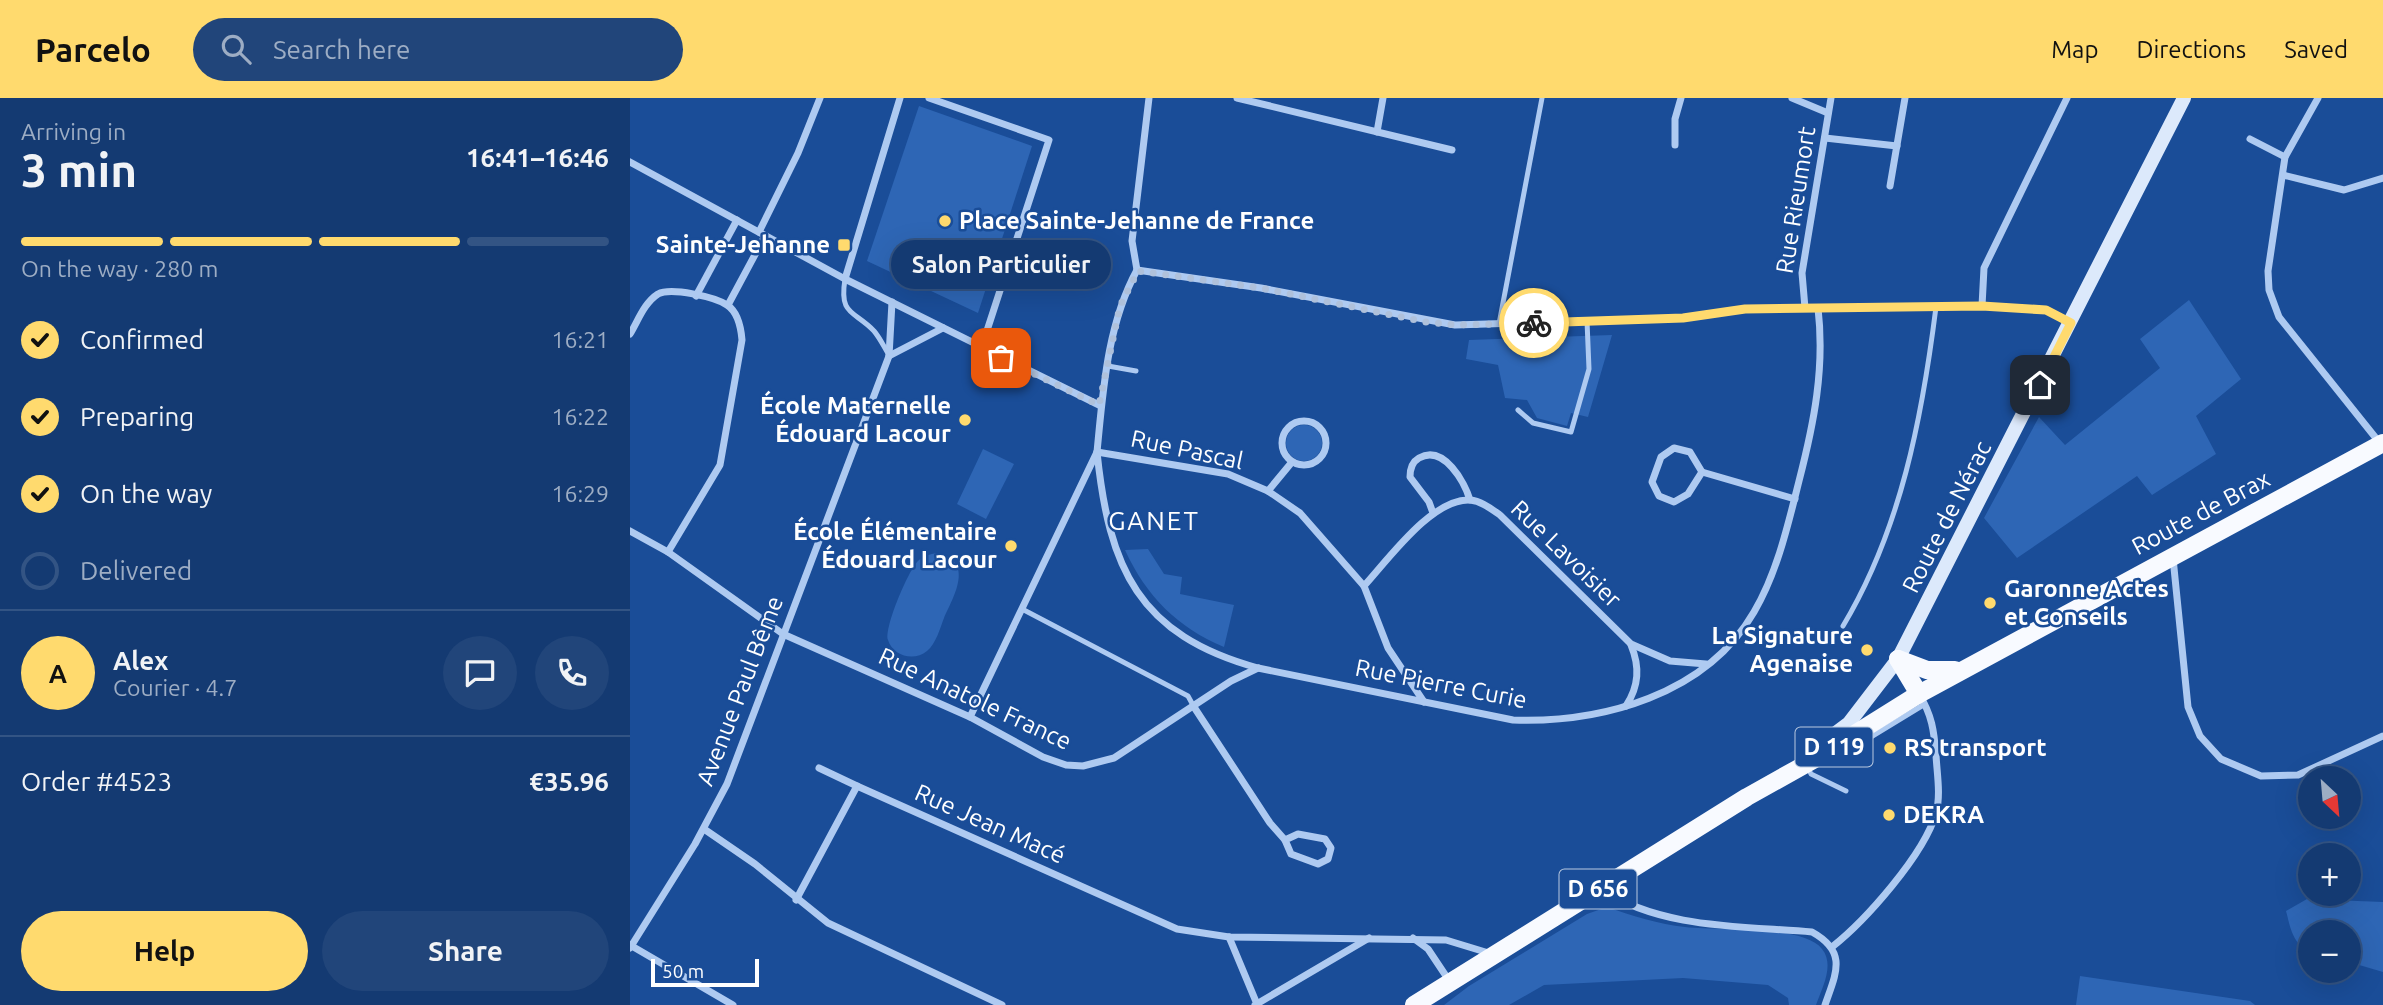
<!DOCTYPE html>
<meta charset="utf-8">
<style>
body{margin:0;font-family:Ubuntu,sans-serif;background:#21457a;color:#f1f3f6;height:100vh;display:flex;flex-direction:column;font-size:26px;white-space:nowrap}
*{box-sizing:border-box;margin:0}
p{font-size:23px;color:#9dadc4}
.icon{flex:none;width:38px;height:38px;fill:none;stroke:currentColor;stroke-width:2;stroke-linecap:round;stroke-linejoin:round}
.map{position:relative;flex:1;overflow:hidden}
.side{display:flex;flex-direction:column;background:#143a72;width:630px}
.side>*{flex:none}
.needle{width:46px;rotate:154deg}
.fabs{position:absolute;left:1668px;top:668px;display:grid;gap:14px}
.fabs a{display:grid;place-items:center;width:63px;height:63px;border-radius:50%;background:#143a72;box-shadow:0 7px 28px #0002,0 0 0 2px #335484;font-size:35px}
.scale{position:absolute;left:21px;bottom:18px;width:108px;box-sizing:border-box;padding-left:7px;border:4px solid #fff;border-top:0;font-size:19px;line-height:24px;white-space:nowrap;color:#fff;-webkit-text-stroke:5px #1a4d98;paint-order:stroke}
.pin{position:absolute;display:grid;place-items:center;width:60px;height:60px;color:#fff;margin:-30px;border-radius:14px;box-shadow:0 4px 10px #0006}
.courier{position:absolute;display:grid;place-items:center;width:70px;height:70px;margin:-35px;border:5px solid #ffda6e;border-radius:50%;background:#fff;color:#222;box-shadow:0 2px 9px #0007}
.bubble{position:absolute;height:49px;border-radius:24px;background:#143a72;box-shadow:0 7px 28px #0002,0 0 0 2px #335484;font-size:23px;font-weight:700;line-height:49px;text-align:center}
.headline em{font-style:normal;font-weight:700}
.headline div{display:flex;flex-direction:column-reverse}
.headline{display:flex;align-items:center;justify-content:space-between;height:119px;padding:0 21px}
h1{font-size:46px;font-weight:700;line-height:52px}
.bar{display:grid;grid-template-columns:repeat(4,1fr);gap:10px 7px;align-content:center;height:84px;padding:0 21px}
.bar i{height:9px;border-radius:5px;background:#335484}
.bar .on{background:#ffda6e}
.bar p{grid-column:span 4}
.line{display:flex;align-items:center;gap:18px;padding:0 21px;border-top:2px solid #335484}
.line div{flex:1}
.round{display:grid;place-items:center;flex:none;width:74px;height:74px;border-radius:37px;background:#21457a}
ol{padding:0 21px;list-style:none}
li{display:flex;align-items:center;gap:21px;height:77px}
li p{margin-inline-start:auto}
li .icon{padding:7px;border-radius:50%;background:#ffda6e;color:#111;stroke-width:4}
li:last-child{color:#9dadc4}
li i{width:38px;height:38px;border:4px solid #335484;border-radius:50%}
.button{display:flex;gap:14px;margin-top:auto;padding:14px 21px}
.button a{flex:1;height:80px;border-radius:42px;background:#ffda6e;color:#111;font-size:28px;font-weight:700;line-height:80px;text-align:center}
.button a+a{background:#21457a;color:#f1f3f6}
header{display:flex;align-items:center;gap:42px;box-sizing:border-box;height:98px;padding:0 35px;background:#ffda6e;color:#111}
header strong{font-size:33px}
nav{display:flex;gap:38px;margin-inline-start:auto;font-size:24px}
.search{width:490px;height:63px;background:#21457a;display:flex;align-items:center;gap:18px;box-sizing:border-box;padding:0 24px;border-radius:38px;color:#9dadc4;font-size:26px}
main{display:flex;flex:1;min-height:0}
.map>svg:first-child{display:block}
.green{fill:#2e66b5}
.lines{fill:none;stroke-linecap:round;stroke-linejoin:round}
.lane{stroke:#aecaf1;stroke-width:5}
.street{stroke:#aecaf1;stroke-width:7}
.secondary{stroke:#dce9fb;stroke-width:14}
.primary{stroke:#f8faff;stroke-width:18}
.done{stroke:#afc1db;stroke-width:7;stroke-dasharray:0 12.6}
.route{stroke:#ffda6e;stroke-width:9}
.poi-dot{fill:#ffda6e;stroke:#1a4d98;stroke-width:2.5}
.labels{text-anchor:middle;stroke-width:5;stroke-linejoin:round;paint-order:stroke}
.shield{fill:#1a4d98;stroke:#bacae0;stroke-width:2}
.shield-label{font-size:23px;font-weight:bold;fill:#fff}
.street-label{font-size:24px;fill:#fff;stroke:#1a4d98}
.poi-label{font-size:24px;font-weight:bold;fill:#fff;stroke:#1a4d98;text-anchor:start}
.neighbourhood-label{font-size:26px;letter-spacing:2px;fill:#fff;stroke:#1a4d98}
</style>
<header>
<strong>Parcelo</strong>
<div class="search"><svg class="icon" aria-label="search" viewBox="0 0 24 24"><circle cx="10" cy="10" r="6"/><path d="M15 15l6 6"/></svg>Search here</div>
<nav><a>Map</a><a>Directions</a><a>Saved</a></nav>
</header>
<main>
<section class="side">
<div class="headline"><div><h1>3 min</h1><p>Arriving in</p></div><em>16:41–16:46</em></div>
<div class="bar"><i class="on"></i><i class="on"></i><i class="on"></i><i></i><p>On the way · 280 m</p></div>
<ol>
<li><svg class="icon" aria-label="check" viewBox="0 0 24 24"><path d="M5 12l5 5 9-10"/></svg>Confirmed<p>16:21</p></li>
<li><svg class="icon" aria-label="check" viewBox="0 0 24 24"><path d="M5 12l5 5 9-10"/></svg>Preparing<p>16:22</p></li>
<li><svg class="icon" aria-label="check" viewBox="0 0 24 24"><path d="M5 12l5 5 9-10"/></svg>On the way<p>16:29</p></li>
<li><i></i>Delivered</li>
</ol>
<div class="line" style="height:126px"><b class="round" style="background:#ffda6e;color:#111">A</b><div><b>Alex</b><p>Courier · 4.7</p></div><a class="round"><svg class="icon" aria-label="chat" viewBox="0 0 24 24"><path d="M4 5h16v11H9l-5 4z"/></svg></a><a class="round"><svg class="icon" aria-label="phone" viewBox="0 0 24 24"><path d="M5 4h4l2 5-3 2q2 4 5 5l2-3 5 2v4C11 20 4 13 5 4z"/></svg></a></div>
<div class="line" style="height:91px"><div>Order #4523</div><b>€35.96</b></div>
<div class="button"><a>Help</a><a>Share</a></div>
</section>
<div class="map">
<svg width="1753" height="907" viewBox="0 0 1753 907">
<rect width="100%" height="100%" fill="#1a4d98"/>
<g class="green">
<path d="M289 8 402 48 348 215 237 163Z"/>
<path d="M1559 202 1611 281 1566 318 1586 356 1522 397 1507 378 1387 460 1354 420 1409 319 1435 347 1530 270 1510 241Z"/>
<path d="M982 237 958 319 941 315 937 328 907 320 897 302 875 300 868 267 836 261 839 242Z"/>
<circle cx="674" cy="345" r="18"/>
<path d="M353 351 384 366 356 421 327 406Z"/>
<path d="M518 451 534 476 552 479 550 496 604 507 594 549C548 530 516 498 495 452Z"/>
<path d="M307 455C345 463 324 498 314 520 310 530 306 546 297 553 284 564 263 558 258 542 254 530 278 473 288 463 293 458 300 456 307 455Z"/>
<path d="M1677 801 1753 804V874L1719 864 1718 835H1680V853C1663 848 1660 828 1656 813Z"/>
<path d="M977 809C1002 818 1029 826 1055 829 1086 833 1173 826 1192 851 1205 867 1192 890 1186 907H1159L1158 900 1138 887 1053 880 914 887 879 907H814L839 888 957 816Z"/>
<path d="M1450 878 1620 903 1625 907H1446Z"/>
</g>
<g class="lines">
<g class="lane">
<path d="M215 181C209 218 224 212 244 233 250 240 254 249 259 257"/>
<path d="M869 226 912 0"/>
<path d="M478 268 506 273"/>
<path d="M888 312 903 325 941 334 959 271 957 223"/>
<path d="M392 511 558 598 564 609"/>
<path d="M1213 528C1271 431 1292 320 1306 209"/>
<path d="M1191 663 1197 664 1208 659 1295 606"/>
<path d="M1178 670 1181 676 1216 693"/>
</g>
<g class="street">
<path d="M299 0 419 42 351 251"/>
<path d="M607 0 822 52"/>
<path d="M1162 0 1198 15"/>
<path d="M1688 0 1655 59 1638 173 1639 192 1649 219 1749 344"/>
<path d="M747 34 753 0"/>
<path d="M1195 40 1267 48"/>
<path d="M1620 41 1655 59"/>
<path d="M1045 47V21L1051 0"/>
<path d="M0 64 215 181 469 307"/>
<path d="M1653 77 1714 92 1753 80"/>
<path d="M1260 88 1275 0"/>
<path d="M129 134 168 55 190 0"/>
<path d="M507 172 631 190 825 227 1053 220 1115 211 1352 208 1416 212 1440 224"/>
<path d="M507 172 502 143 519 0"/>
<path d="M215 181 270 0"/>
<path d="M66 198 107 122"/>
<path d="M98 207 135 138"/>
<path d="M1352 208 1354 170 1437 0"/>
<path d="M1175 210 1172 175 1201 0"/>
<path d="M0 236C8 223 14 205 28 196 41 189 85 199 97 207 108 214 111 230 112 242L90 367 38 454"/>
<path d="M259 258 313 230"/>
<circle cx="674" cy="345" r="22"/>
<path d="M1044 350 1060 354 1072 374 1058 396 1044 404 1029 398 1022 384 1031 359Z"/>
<path d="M467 354C479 470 508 537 628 570L883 622C972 625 1076 597 1124 514 1147 475 1158 427 1169 383 1184 325 1195 270 1188 210"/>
<path d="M467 354 598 376 638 393 670 415 734 488 758 550 794 604"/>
<path d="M1072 374 1165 401"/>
<path d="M638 393 662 364"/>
<path d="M803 415 799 404 780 379C780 371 782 364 789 360 814 346 835 385 840 402"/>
<path d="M0 433 38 454 153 536 340 619 413 659 436 667 453 668 484 660 601 583 628 570"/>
<path d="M1543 460 1558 609 1570 638 1591 661 1631 678 1668 677 1753 638"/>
<path d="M734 488C758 462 802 400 840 402 851 403 860 410 870 417L1001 546 1040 563 1076 566"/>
<path d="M996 608C1009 588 1010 569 1001 547"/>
<path d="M564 609 640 725 655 742"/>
<path d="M340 619 467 354C473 293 477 227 507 172"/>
<path d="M189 670 227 688"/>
<path d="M74 731 125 766 198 825 372 907"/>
<path d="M668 736 695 741 701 750 698 761 688 766 661 756 655 742Z"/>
<path d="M971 791C1031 831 1113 828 1182 834 1218 854 1206 875 1195 907"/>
<path d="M166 802 227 688 547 831 599 839 816 842 862 856"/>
<path d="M599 839 627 906"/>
<path d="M783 840 798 851 820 884"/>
<path d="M0 847 103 907"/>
<path d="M1202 849C1235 823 1294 757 1306 715 1311 697 1307 676 1306 657 1304 633 1302 617 1289 596"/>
<path d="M0 850 65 746 97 686 259 258 262 204"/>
<path d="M625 907 739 840"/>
</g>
<path class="secondary" d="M1175 658 1219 625 1268 561 1554 0"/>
<g class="primary">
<path d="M1268 561 1297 572H1325"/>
<path d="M1268 561 1289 596"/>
<path d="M784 907 1117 699 1185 661 1289 596 1753 345"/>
</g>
</g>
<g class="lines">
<path class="done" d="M371 260 469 307 490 208 508 173 631 190 795 224 825 227 904 225"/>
<path class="route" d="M904 225 1053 220 1115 211 1352 208 1416 212 1441 225 1410 287"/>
</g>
<g class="poi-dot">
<circle cx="315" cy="123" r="7"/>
<rect x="207" y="140" width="14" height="14" rx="3.5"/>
<circle cx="335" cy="322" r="7"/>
<circle cx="381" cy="448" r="7"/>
<circle cx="1360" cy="505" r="7"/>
<circle cx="1237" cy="552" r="7"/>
<circle cx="1260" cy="650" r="7"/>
<circle cx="1259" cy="717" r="7"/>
</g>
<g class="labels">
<g class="shield">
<rect x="1165.5" y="629.5" width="77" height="39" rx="5"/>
<rect x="929.5" y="771.5" width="77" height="39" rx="5"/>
</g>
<g class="shield-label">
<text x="1204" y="657">D 119</text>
<text x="968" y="799">D 656</text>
</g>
<g class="street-label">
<text transform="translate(1166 102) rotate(-81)" y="8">Rue Rieumort</text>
<text transform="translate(557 352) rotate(12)" y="8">Rue Pascal</text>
<text transform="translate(1571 415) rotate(-28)" y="8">Route de Brax</text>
<text transform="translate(1317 419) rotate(-63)" y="8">Route de Nérac</text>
<text transform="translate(936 456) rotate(44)" y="8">Rue Lavoisier</text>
<text transform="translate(811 586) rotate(11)" y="8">Rue Pierre Curie</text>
<text transform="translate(110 593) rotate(-69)" y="8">Avenue Paul Bême</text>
<text transform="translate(345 601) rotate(25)" y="8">Rue Anatole France</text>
<text transform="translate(360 726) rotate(24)" y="8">Rue Jean Macé</text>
</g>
<g class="poi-label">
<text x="329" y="131">Place Sainte-Jehanne de France</text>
<text x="200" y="155" text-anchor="end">Sainte-Jehanne</text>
<text x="321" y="316" text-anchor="end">École Maternelle<tspan x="321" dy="28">Édouard Lacour</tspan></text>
<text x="367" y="442" text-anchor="end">École Élémentaire<tspan x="367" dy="28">Édouard Lacour</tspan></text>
<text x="1374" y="499">Garonne Actes<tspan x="1374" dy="28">et Conseils</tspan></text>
<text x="1223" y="546" text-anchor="end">La Signature<tspan x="1223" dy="28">Agenaise</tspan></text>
<text x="1274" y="658">RS transport</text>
<text x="1273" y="725">DEKRA</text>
</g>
<g class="neighbourhood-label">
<text x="524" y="432">GANET</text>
</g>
</g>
</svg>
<div class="fabs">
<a><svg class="needle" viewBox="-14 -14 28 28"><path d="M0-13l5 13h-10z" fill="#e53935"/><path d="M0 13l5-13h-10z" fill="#9dadc4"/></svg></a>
<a>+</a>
<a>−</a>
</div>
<div class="scale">50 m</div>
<div class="pin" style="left:371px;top:260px;background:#ea580c"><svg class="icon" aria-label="bag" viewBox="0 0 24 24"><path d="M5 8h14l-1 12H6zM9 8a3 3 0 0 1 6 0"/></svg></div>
<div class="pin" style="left:1410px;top:287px;background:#1f2937"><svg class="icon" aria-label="home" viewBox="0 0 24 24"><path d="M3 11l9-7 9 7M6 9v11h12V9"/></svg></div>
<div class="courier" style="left:904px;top:225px"><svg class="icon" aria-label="bike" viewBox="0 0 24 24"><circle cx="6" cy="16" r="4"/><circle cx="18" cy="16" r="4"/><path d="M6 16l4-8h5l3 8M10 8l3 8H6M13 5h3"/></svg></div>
<div class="bubble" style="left:261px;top:142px;width:220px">Salon Particulier</div>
</div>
</main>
